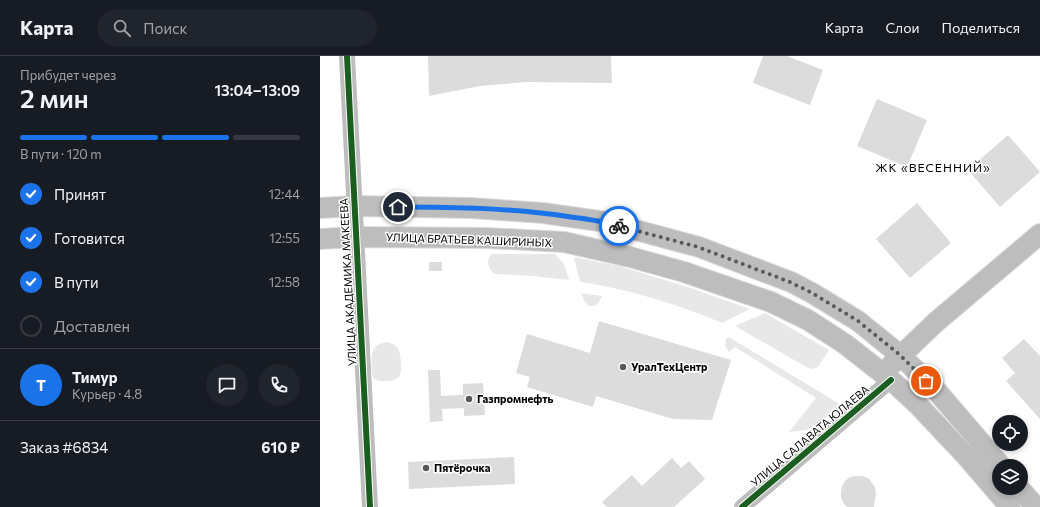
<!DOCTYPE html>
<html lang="ru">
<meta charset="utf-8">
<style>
body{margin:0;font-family:Commissioner,sans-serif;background:#20242c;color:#f1f3f6;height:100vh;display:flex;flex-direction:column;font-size:15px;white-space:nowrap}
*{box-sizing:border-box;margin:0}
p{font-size:13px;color:#9ea1a6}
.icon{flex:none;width:22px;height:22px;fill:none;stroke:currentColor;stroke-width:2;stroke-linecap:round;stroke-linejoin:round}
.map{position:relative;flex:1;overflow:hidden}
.sheet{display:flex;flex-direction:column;background:#171b24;width:320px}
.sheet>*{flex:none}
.fabs{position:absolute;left:672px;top:359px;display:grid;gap:8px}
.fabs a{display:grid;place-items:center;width:36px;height:36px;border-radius:50%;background:#171b24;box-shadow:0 2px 6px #0003;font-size:20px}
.pin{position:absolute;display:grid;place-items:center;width:34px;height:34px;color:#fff;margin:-17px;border:2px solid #fff;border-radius:50%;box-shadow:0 1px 4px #0007}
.courier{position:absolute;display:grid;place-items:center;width:40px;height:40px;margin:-20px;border:3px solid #1a73e8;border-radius:50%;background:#fff;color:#222;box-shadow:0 1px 5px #0007}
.head em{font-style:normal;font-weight:600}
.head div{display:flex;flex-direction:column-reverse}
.head{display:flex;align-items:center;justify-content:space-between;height:68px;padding:0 20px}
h1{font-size:26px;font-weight:600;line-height:30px}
.bar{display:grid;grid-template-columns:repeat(4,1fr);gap:6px 4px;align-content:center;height:48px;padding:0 20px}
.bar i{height:5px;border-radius:3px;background:#363941}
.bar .current{background:#1a73e8}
.bar p{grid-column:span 4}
.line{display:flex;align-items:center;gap:10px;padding:0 20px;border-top:1px solid #363941}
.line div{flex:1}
.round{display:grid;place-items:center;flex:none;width:42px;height:42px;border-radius:21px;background:#20242c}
ol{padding:0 20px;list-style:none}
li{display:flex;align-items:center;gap:12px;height:44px}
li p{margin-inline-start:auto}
li .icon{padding:4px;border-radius:50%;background:#1a73e8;color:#fff;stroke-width:4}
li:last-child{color:#9ea1a6}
li i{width:22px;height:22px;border:2px solid #363941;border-radius:50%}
header{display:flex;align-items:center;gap:24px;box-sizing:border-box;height:56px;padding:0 20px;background:#171b24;border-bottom:1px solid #363941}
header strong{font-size:19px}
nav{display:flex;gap:22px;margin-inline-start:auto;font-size:14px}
.search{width:280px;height:36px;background:#20242c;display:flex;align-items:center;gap:10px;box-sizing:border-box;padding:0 14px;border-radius:22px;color:#9ea1a6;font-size:15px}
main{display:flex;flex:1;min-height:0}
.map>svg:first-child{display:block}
.green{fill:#e8e8e8}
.building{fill:#dcdcdc}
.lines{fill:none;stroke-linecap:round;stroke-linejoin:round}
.major-casing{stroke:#dbdbdb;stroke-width:22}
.minor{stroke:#bdbdbd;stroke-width:16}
.major{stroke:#bdbdbd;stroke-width:20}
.cycleway-casing{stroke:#fff;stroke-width:8}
.cycleway{stroke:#1b5e20;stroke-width:6}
.done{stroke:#595959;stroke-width:4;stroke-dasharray:0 7.2}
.route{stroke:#1a73e8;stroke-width:5}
.poi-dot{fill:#595959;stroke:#fff;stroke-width:1.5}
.labels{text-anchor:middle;stroke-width:3;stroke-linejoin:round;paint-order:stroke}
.street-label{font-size:11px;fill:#000;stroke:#fff}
.poi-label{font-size:11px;font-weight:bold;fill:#000;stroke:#fff;text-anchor:start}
.neighbourhood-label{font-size:12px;letter-spacing:1px;fill:#000;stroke:#fff}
</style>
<header>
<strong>Карта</strong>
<div class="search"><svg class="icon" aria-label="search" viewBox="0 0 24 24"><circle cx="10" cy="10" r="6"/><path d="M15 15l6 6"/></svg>Поиск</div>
<nav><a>Карта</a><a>Слои</a><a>Поделиться</a></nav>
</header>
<main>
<section class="sheet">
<div class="head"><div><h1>2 мин</h1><p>Прибудет через</p></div><em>13:04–13:09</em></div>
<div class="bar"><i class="current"></i><i class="current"></i><i class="current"></i><i></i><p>В пути · 120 m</p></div>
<ol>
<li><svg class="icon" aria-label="check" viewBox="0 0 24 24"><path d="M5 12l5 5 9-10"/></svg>Принят<p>12:44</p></li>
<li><svg class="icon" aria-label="check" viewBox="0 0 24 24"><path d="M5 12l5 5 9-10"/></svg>Готовится<p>12:55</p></li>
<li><svg class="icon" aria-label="check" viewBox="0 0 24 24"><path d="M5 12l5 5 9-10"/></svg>В пути<p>12:58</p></li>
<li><i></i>Доставлен</li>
</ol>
<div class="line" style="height:72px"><b class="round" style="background:#1a73e8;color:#fff">Т</b><div><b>Тимур</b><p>Курьер · 4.8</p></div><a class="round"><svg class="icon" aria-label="chat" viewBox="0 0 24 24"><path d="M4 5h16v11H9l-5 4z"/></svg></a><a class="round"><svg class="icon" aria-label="phone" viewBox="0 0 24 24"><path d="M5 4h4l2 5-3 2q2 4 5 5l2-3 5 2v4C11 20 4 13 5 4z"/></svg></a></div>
<div class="line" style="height:52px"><div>Заказ #6834</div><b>610 ₽</b></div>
</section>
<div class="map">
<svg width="720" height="451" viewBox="0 0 720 451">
<rect width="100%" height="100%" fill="#fff"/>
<g class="green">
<path d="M172 198H235L244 208 249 224 212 220 175 218C168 213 165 204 172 198Z"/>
<path d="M254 201 299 210 371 232 430 253 402 267C356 248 309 233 260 226Z"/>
<path d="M261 237 282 240C278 248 278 250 269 250L265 246Z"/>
<path d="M445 257 509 294 498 311 491 313 488 312 415 270Z"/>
<path d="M409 281 523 350 487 374 469 376 496 342 415 291 409 296 405 290 406 283Z"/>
<path d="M68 286C72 288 76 289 78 293 81 298 83 317 79 321 75 325 69 325 63 325 59 325 55 325 52 320 52 305 47 288 68 286Z"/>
</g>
<g class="building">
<path d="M108 0H291L292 27 207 26 160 30 109 40Z"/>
<path d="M443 0H467L503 14 490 49 433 27Z"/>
<path d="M557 43 607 64 587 111 537 90Z"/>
<path d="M688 79 720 116 680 151 648 114Z"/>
<path d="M597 147 631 187 590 222 556 183Z"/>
<rect x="109" y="206" width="13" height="9"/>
<path d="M279 265 411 304 392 364 353 363 276 340 273 351 207 331 210 321 196 317 207 278 270 297Z"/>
<path d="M704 283 720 300V363L686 325 695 317 682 302Z"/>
<path d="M108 314H120L121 340 143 339V328L163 327 165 359 144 360V352L122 353 123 365 110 366Z"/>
<path d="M194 401 195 428 89 433 88 406Z"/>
<path d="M352 402 361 412 369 405 385 423 354 451H287L282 446 312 419 322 430Z"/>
<path d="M536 420H542L548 422 552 427 555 431 556 437 554 451H527L524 448 521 442V436L522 430 525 425 530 421Z"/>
</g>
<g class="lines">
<g class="major-casing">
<g id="major">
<path d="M0 152 34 150 151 152 223 157 286 166 379 191 471 226 492 237 538 265 580 299 615 333 681 410"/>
<path d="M0 183 36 181 167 182 244 186 310 201 364 216 451 246 488 264 525 288 571 324 598 349 647 401 690 451"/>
<path d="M572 308 616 266 720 178"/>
<path d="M699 432 716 451"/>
</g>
</g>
<g class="minor">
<path d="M27 0 50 451"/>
<path d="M422 451 571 324"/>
</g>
<use href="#major" class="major"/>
<g class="cycleway-casing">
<g id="cycleway">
<path d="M27 0 50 451"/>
<path d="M422 451 571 324"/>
</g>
</g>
<use href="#cycleway" class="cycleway"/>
</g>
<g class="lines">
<path class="done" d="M299 170 378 191 470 226 492 237 538 265 580 299 606 325"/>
<path class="route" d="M78 151C136 151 194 152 251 161 267 163 283 165 299 170"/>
</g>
<g class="poi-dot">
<circle cx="303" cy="311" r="4"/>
<circle cx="149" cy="343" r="4"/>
<circle cx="106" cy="412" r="4"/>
</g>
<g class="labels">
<g class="street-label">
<text transform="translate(149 184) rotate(2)" y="4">УЛИЦА БРАТЬЕВ КАШИРИНЫХ</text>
<text transform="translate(28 226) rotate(-93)" y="4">УЛИЦА АКАДЕМИКА МАКЕЕВА</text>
<text transform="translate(490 380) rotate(-40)" y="4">УЛИЦА САЛАВАТА ЮЛАЕВА</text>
</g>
<g class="poi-label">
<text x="311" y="315">УралТехЦентр</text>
<text x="157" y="347">Газпромнефть</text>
<text x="114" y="416">Пятёрочка</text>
</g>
<g class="neighbourhood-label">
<text x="613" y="116">ЖК «ВЕСЕННИЙ»</text>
</g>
</g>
</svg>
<div class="fabs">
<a><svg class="icon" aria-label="locate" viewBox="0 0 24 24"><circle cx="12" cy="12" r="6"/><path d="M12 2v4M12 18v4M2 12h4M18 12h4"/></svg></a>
<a><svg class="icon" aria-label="layers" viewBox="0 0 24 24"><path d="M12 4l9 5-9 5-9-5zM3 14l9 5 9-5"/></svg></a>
</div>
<div class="pin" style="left:606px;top:325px;background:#ea580c"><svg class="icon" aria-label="bag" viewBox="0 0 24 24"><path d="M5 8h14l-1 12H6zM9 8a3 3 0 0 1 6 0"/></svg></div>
<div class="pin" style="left:78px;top:151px;background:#1f2937"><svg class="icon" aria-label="home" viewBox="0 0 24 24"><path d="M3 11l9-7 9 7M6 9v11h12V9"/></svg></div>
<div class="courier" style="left:299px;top:170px"><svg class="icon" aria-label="bike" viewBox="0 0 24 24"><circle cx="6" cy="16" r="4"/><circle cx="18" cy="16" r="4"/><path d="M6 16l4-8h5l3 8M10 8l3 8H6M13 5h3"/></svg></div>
</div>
</main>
